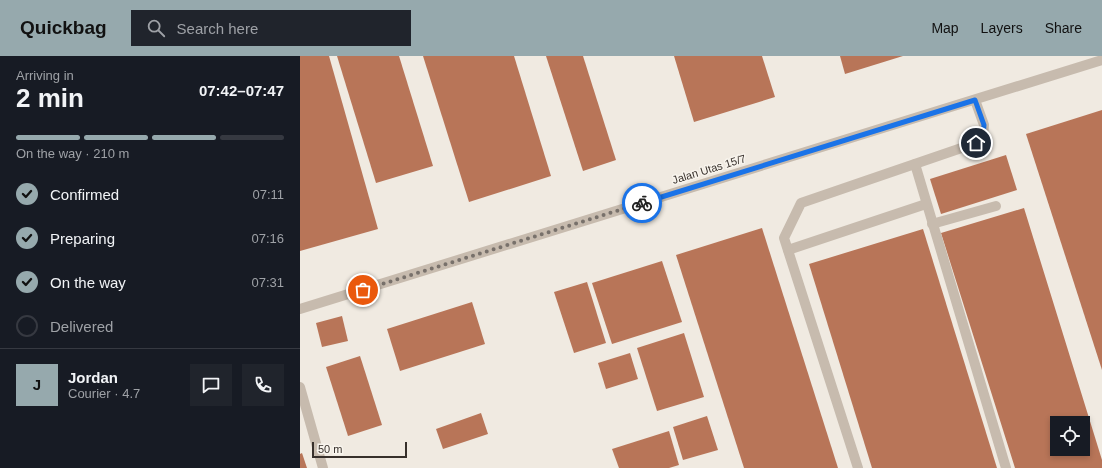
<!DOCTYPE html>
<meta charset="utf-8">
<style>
body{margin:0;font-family:Arial,sans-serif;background:#20242c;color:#f1f3f6;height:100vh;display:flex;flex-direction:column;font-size:15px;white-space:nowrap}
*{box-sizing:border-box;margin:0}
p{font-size:13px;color:#9ea1a6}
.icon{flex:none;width:22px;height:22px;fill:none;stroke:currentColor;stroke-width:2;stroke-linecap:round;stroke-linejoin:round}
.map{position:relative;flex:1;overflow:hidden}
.drawer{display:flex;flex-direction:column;background:#171b24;width:300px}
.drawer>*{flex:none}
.buttons{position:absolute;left:750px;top:360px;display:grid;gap:8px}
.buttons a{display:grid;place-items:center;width:40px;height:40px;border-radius:0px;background:#171b24;box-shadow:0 2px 6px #0003;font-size:20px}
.scale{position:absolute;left:12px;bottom:10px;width:95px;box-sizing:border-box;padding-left:4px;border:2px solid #37302b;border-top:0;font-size:11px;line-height:14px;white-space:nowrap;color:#37302b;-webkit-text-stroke:3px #f8f4ed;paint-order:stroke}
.pin{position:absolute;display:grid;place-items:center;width:34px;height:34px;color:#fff;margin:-17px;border:2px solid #fff;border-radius:50%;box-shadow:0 1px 4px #0007}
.courier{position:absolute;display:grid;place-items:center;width:40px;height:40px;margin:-20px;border:3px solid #1a73e8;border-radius:50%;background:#fff;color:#222;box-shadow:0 1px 5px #0007}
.overview em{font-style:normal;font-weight:700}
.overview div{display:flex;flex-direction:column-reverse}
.overview{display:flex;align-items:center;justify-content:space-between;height:68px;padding:0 16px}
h1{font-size:26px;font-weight:700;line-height:30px}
.bar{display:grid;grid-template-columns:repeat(4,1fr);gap:6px 4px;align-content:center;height:48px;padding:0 16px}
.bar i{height:5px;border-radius:3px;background:#363941}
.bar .selected{background:#96a9ad}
.bar p{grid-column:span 4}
.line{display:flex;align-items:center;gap:10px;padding:0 16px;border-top:1px solid #363941}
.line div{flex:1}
.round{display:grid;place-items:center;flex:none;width:42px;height:42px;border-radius:0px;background:#20242c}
ol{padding:0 16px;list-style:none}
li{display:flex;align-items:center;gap:12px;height:44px}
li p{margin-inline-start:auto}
li .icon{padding:4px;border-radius:50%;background:#96a9ad;color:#111;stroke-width:4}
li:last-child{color:#9ea1a6}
li i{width:22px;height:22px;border:2px solid #363941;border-radius:50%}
header{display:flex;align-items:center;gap:24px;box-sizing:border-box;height:56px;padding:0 20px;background:#96a9ad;color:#111}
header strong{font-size:19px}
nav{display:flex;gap:22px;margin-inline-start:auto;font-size:14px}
.search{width:280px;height:36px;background:#20242c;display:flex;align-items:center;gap:10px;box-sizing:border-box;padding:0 14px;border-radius:0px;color:#9ea1a6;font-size:15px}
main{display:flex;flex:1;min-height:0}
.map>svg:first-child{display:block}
.building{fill:#b87558;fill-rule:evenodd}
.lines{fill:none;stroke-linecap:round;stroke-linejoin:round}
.minor{stroke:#c7bbae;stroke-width:10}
.done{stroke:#78716b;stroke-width:4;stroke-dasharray:0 7.2}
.route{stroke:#1a73e8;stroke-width:5}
.labels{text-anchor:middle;stroke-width:3;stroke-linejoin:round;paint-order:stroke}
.street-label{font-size:11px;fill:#37302b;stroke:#f8f4ed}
</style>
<header>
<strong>Quickbag</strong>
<div class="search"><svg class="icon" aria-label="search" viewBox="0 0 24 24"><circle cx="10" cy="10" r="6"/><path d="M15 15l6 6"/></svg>Search here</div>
<nav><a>Map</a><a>Layers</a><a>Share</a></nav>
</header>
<main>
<section class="drawer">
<div class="overview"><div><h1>2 min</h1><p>Arriving in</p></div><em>07:42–07:47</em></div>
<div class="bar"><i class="selected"></i><i class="selected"></i><i class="selected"></i><i></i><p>On the way · 210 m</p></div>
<ol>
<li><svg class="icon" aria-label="check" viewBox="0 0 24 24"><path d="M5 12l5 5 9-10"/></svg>Confirmed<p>07:11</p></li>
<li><svg class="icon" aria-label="check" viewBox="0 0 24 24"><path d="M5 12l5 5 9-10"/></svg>Preparing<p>07:16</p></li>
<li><svg class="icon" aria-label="check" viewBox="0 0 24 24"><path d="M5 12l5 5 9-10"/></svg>On the way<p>07:31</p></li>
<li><i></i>Delivered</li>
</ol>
<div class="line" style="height:72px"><b class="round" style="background:#96a9ad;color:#111">J</b><div><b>Jordan</b><p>Courier · 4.7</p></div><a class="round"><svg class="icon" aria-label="chat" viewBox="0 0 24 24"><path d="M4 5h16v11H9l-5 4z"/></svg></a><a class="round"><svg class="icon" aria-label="phone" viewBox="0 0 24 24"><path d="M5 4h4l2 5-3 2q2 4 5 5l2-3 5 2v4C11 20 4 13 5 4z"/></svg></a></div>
</section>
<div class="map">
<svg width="802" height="412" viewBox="0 0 802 412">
<rect width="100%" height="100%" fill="#f0eae1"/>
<g class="building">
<path d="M0 0H29L78 173 0 195Z"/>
<path d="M37 0H99L133 110 76 127Z"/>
<path d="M123 0H214L251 120 169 146Z"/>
<path d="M246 0H283L316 104 283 115Z"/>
<path d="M374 0H462L475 41 394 66Z"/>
<path d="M540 0H603L545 18Z"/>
<path d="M802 54V314L726 78Z"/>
<path d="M706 99 717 134 641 158 630 123Z"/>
<path d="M724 152 802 404V412H715L641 177ZM757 367H783V393H757Z"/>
<path d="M462 172 538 412H444L376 199Z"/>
<path d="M623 173 697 412H572L509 208Z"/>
<path d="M362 205 382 266 312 288 292 227Z"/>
<path d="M287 226 306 287 274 297 254 236Z"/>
<path d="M172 246 185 288 100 315 87 273Z"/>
<path d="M42 260 48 285 22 291 16 267Z"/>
<path d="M384 277 404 341 357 355 337 292Z"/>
<path d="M330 297 338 323 306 333 298 307Z"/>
<path d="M60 300 82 369 48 380 26 311Z"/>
<path d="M181 357 188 378 143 393 136 373Z"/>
<path d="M407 360 418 394 383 404 373 371Z"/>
<path d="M369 375 379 409 369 412H319L312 393Z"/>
<path d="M2 397 7 412H0V398Z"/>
</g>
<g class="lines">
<g class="minor">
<path d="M615 108 706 412"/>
<path d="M632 168 696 150"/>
<path d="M488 194 626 148"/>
<path d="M0 253 802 4"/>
<path d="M0 331 23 412"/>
<path d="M558 412 484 182 501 147 676 87 683 80 684 69 675 44"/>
</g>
</g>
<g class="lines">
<path class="done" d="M63 234 342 147"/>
<path class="route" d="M342 147 675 44 684 69 683 80 676 87"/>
</g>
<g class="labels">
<g class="street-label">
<text transform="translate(409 113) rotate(-17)" y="4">Jalan Utas 15/7</text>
</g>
</g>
</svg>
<div class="buttons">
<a><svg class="icon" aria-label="locate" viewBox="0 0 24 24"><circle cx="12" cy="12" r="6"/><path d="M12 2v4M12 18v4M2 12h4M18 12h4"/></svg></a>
</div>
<div class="scale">50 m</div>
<div class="pin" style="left:63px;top:234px;background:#ea580c"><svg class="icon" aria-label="bag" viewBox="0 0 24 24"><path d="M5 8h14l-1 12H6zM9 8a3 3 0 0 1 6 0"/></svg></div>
<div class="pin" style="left:676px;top:87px;background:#1f2937"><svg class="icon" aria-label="home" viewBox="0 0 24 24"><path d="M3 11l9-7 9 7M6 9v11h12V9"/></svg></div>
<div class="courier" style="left:342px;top:147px"><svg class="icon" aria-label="bike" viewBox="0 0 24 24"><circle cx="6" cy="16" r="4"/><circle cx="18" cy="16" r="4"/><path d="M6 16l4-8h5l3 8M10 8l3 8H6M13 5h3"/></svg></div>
</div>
</main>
